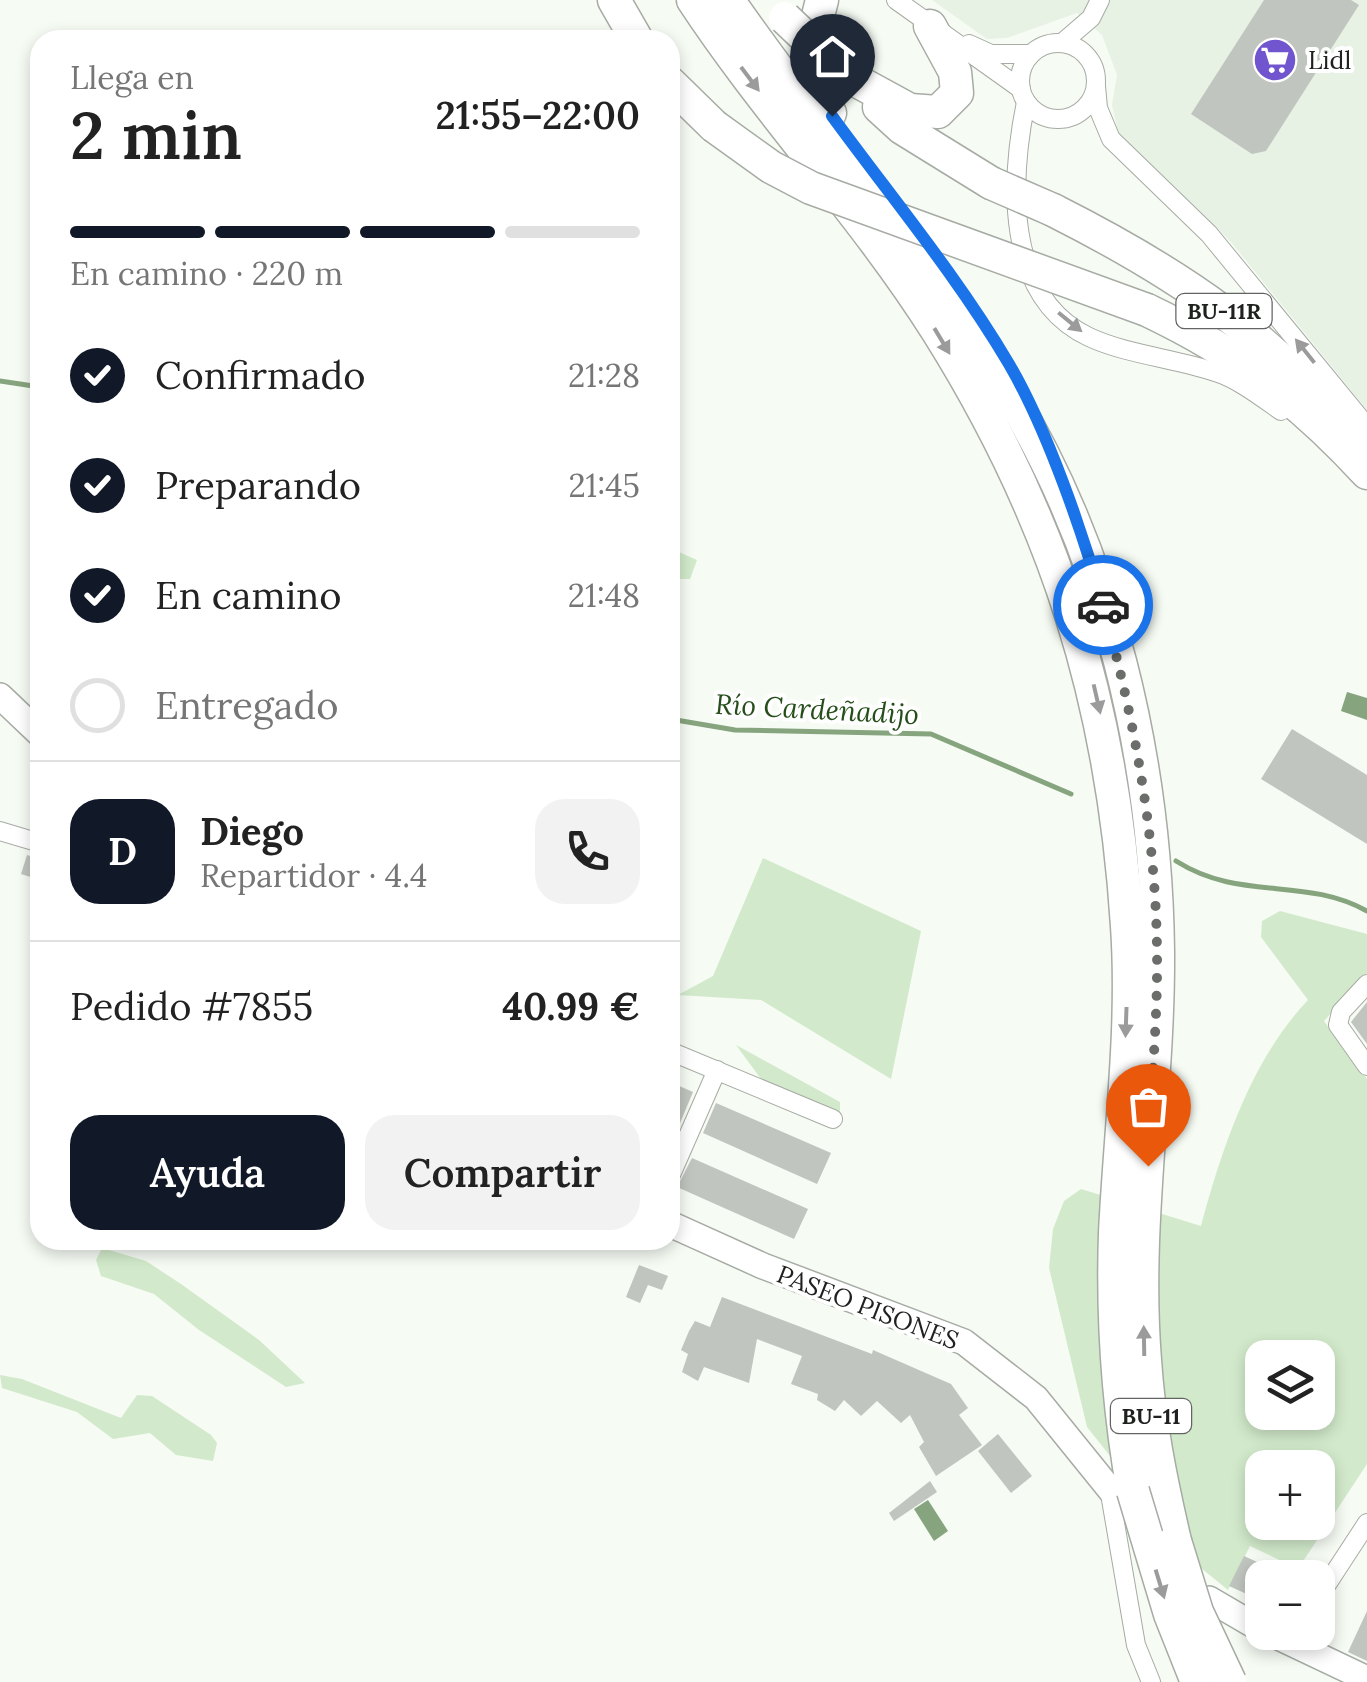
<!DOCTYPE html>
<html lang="es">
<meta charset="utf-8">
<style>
body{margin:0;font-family:Lora,serif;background:#f2f2f2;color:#222;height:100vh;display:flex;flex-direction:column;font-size:38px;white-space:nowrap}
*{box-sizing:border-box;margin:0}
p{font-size:32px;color:#767676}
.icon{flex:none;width:55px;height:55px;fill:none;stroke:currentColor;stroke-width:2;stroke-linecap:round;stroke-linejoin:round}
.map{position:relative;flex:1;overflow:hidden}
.side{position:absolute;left:30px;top:30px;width:650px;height:1220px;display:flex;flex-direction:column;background:#fff;border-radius:30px;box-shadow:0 5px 15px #0003}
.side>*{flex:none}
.buttons{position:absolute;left:1245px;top:1340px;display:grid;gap:20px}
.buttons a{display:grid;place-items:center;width:90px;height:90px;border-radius:20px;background:#fff;box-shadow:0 5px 15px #0003;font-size:50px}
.pin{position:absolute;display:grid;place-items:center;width:85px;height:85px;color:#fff;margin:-102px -42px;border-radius:50% 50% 50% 0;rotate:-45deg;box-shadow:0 0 10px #0007}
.pin .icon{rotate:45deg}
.courier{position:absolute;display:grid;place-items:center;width:100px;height:100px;margin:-50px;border:8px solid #1a73e8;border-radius:50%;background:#fff;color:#222;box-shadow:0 2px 12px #0007}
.head em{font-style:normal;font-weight:600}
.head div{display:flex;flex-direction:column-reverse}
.head{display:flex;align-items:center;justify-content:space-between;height:170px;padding:0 40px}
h1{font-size:65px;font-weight:600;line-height:75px}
.bar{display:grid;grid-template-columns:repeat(4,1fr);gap:15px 10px;align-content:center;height:120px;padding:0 40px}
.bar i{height:12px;border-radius:8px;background:#e0e0e0}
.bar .on{background:#111827}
.bar p{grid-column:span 4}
.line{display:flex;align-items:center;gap:25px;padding:0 40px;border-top:2px solid #e0e0e0}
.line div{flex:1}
.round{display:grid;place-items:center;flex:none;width:105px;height:105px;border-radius:30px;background:#f2f2f2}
ol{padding:0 40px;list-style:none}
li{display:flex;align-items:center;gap:30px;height:110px}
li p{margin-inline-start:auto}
li .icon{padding:10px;border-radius:50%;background:#111827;color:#fff;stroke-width:4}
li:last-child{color:#767676}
li i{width:55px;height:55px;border:5px solid #e0e0e0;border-radius:50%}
.primary-button{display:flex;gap:20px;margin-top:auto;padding:20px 40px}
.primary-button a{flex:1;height:115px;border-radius:30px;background:#111827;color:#fff;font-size:40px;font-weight:600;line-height:115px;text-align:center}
.primary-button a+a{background:#f2f2f2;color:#222}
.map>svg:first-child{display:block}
.built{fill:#e7f1e4}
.green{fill:#d2eacb;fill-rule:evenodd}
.water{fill:#86a57e}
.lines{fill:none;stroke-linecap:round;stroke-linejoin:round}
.stream{stroke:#86a57e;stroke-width:5}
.building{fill:#c0c5bf}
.street-casing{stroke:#a6aba4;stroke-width:20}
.secondary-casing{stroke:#a6aba4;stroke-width:28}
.highway-casing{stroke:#a6aba4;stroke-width:35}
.street{stroke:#fff;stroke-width:18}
.secondary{stroke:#fff;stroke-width:25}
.highway{stroke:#fff;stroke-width:32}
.highway-bridge-casing{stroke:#a6aba4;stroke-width:35;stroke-linecap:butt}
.highway-bridge{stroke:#fff;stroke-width:32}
.oneway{fill:#9a9b9a}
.done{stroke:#6a6d6a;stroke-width:10;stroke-dasharray:0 18}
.route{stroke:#1a73e8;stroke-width:12}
.labels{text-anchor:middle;stroke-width:8;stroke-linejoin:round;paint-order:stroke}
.shield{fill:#fff;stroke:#626462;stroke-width:2.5}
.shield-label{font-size:22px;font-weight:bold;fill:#1f211f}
.poi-label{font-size:25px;fill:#1f211f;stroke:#fff;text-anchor:start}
.street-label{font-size:25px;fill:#1f211f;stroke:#fff}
.water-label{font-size:28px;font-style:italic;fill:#254e19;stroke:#fff}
</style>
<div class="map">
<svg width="1367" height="1682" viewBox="0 0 1367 1682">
<rect width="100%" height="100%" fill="#f6fbf4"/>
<path class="built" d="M932 0H1367V410L1231 242 1118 132 1112 105 1117 75 1102 35 1077 13 1007 38 987 39Z"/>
<g class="green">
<path d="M670 548 697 560 690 579H670Z"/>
<path d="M763 858 921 931 891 1079 761 1000 678 995 713 976Z"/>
<path d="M1280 911 1367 934V973L1324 1021 1367 1079V1464L1298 1569 1250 1546 1228 1590 1196 1564 1087 1427 1049 1268 1053 1229 1064 1201 1081 1189 1201 1226C1222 1148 1251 1060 1308 1000L1261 937 1262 921ZM1262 1358H1318V1412H1262ZM1262 1468H1318V1522H1262Z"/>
<path d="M736 1045 840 1102V1112L761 1079Z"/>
<path d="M102 1248 146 1261 181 1284 259 1340 305 1383 286 1387 199 1330 154 1294 101 1276 96 1260Z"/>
<path d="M0 1375 22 1379 121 1418 137 1395 152 1396 211 1435 217 1443 213 1461 176 1455 150 1433 113 1439 77 1412 2 1388Z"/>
</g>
<g class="water">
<path d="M1347 692 1367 698V720L1341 711Z"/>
<path d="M928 1500 948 1531 934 1541 914 1509Z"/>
</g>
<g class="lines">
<g class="stream">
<path d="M0 381 40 387"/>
<path d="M670 719 735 730 931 734 1071 794"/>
<path d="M1176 861C1241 902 1304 876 1367 911"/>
</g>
</g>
<g class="building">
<path d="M1264 0H1351L1359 5 1266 151 1252 154 1191 114Z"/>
<path d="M1292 729 1367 775V844L1261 779Z"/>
<path d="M27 855 40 859V880L21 874Z"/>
<path d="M1367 1002V1044L1351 1022Z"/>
<path d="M670 1082 693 1092 680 1123 670 1118Z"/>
<path d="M716 1103 831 1153 817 1184 703 1133Z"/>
<path d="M692 1158 808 1209 794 1239 677 1187Z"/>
<path d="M639 1265 668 1276 662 1290 648 1285 640 1303 626 1297Z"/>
<path d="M722 1297 872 1354 873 1350 951 1384 968 1408 959 1415 982 1445 936 1476 919 1447 924 1442 910 1415 901 1423 877 1401 861 1416 844 1400 835 1411 817 1400 818 1394 791 1384 802 1356 757 1339 749 1383 704 1367 698 1381 682 1372 688 1354 681 1350 689 1331 695 1321 710 1327Z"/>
<path d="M998 1434 1032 1476 1011 1493 978 1451Z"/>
<path d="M930 1481 937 1492 894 1521 889 1513Z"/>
<path d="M1244 1556 1292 1578H1262V1601L1229 1586Z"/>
<path d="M1367 1611V1661L1348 1652Z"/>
</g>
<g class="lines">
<g class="street-casing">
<g id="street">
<path d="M896 0 1021 89"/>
<path d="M1062 43 1091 18 1100 0"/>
<circle cx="1058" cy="81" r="38"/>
<path d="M969 44 991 54H1031"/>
<path d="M1096 86 1098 108 1111 139 1209 234 1360 418"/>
<path d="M1026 102C1010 180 1004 297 1089 337 1128 355 1174 358 1215 372 1238 379 1261 397 1281 411"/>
<path d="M0 831 40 843"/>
<path d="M1367 984 1341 1012 1338 1025 1367 1066"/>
<path d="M672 1052 833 1119"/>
<path d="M670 1177 717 1070"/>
<path d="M1109 1488 1136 1645 1151 1682"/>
<path d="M1318 1598 1367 1523"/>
</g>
</g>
<g class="secondary-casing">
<g id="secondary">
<path d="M0 696 40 734"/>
<path d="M670 1224 763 1266 964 1342 1036 1398 1125 1508"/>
<path d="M1209 1599 1262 1630"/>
<path d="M1268 1632 1367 1679"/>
</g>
</g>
<g class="highway-casing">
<g id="highway">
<path d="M614 0 637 40"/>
<path d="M693 0C768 114 865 216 938 332 1056 520 1113 704 1127 926 1134 1028 1120 1131 1115 1233 1112 1320 1118 1405 1133 1491"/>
<path d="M728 0C820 132 926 255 1009 393 1109 558 1156 760 1158 952 1159 1088 1134 1224 1145 1360 1149 1422 1161 1481 1175 1541"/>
<path d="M822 0C811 42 804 76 830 113"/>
<path d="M844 74 910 110 938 112 957 93 955 72 930 26"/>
<path d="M670 83 714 126"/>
<path d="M879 107 902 128 991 183"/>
<path d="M1053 210C1184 276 1270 336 1367 448"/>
<path d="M1147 310C1237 353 1299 399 1367 473"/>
</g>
</g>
<use href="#street" class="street"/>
<use href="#secondary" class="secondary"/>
<use href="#highway" class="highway"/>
<g class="highway-bridge-casing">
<g id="highway-bridge">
<path d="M785 18 844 74"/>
<path d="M714 126 771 167 811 188 1147 310"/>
<path d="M991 183 1053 210"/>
<path d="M1133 1491 1170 1614 1197 1682"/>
<path d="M1175 1541 1197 1612 1230 1682"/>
</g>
</g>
<use href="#highway-bridge" class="highway-bridge"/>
</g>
<defs><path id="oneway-solid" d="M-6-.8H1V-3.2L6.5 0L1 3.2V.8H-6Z" transform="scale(2.5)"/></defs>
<g class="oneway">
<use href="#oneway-solid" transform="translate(750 79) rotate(53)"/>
<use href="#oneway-solid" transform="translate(1070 322) rotate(39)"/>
<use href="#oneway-solid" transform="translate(942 341) rotate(59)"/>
<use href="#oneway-solid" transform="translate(1305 351) rotate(-129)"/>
<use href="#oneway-solid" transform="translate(1097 699) rotate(77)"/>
<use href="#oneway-solid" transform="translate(1126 1022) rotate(92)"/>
<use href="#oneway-solid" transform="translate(1144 1341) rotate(-91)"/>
<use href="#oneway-solid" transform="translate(1160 1584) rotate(73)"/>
</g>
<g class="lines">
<path class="done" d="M1103 605C1134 718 1156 835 1157 952 1158 1024 1150 1095 1148 1166"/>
<path class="route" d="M832 116C892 198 957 276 1009 364 1047 429 1083 533 1103 605"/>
</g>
<defs>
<g id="supermarket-disc" transform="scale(2.25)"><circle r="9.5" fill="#7055cf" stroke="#fff"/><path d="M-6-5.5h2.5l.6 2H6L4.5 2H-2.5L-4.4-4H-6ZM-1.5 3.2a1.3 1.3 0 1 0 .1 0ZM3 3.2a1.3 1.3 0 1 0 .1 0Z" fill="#fff"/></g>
</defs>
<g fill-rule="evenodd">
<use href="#supermarket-disc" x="1275" y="60"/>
</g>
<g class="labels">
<g class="shield">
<rect x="1176.5" y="294" width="95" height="34" rx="8"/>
<rect x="1111" y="1399" width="80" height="34" rx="8"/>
</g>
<g class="shield-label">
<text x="1224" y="319">BU-11R</text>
<text x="1151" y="1424">BU-11</text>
</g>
<g class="poi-label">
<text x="1308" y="69">Lidl</text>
</g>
<g class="street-label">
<text transform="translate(868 1307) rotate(21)" y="9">PASEO PISONES</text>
</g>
<g class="water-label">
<text transform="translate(817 709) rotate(3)" y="10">Río Cardeñadijo</text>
</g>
</g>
</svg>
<div class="buttons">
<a><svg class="icon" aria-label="layers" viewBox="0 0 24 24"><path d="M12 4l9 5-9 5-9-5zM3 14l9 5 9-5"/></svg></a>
<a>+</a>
<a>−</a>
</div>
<div class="pin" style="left:1148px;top:1166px;background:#ea580c"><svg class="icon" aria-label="bag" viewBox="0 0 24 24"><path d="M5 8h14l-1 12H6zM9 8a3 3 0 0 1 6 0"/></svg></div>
<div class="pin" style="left:832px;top:116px;background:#1f2937"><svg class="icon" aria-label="home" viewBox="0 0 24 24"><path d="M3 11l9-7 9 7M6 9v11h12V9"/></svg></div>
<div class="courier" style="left:1103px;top:605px"><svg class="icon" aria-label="car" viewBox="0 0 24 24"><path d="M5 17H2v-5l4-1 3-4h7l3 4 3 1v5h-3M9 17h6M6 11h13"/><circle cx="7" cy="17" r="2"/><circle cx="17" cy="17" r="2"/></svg></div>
<section class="side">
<div class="head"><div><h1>2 min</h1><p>Llega en</p></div><em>21:55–22:00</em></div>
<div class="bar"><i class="on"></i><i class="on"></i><i class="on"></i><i></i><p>En camino · 220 m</p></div>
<ol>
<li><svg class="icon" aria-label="check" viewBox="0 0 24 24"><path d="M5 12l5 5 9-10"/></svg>Confirmado<p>21:28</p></li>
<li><svg class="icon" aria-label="check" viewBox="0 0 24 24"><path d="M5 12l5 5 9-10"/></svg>Preparando<p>21:45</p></li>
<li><svg class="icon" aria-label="check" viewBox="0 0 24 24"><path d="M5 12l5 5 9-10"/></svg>En camino<p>21:48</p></li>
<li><i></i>Entregado</li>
</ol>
<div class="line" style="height:180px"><b class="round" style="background:#111827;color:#fff">D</b><div><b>Diego</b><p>Repartidor · 4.4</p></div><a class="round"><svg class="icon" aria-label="phone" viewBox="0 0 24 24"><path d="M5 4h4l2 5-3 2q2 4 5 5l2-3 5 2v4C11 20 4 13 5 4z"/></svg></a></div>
<div class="line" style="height:130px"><div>Pedido #7855</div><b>40.99 €</b></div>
<div class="primary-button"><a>Ayuda</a><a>Compartir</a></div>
</section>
</div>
